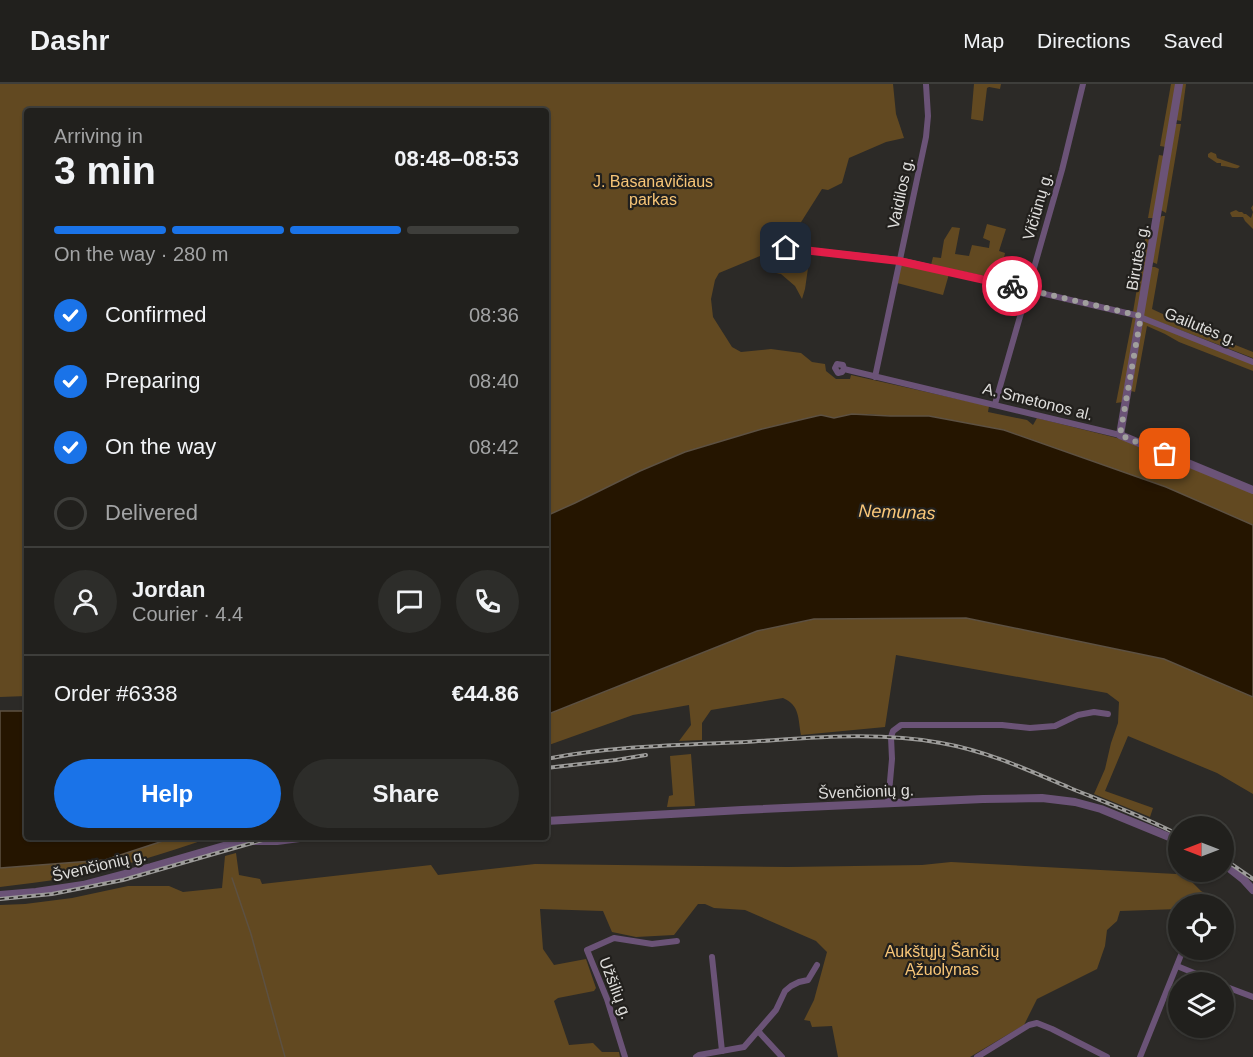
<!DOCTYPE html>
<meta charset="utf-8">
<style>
body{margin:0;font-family:Arial,sans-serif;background:#2d2d2a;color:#f1f3f6;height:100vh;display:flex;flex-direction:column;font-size:22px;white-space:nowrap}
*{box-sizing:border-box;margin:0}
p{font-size:20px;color:#a2a3a4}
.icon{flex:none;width:33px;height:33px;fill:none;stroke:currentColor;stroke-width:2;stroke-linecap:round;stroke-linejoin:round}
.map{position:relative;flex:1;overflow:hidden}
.sheet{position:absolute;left:24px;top:24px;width:525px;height:732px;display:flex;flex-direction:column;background:#21201d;border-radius:6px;box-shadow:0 2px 4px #0004,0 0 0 2px #3e3e3b}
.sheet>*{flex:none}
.needle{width:39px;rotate:270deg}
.tools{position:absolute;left:1168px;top:732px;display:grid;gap:12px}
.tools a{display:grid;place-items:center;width:66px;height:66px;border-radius:50%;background:#21201d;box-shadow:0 2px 4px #0004,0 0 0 2px #3e3e3b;font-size:30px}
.pin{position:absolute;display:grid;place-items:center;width:51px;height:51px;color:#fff;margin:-26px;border-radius:12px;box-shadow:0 3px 9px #0006}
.courier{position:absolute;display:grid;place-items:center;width:60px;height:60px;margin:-30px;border:4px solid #e11d48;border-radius:50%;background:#fff;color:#222;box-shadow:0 2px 8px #0007}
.headline em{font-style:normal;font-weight:600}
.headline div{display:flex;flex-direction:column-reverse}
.headline{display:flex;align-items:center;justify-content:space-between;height:102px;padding:0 30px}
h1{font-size:39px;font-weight:600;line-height:45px}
.bar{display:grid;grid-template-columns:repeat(4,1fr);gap:9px 6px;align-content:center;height:72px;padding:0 30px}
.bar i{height:8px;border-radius:4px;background:#3e3e3b}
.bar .selected{background:#1a73e8}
.bar p{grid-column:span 4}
.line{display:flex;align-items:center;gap:15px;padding:0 30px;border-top:2px solid #3e3e3b}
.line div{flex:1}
.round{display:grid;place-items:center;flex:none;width:63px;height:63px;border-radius:32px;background:#2d2d2a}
ol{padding:0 30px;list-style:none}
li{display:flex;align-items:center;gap:18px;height:66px}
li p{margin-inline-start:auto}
li .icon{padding:6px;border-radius:50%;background:#1a73e8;color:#fff;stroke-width:4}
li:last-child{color:#a2a3a4}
li i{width:33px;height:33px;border:3px solid #3e3e3b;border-radius:50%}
.action{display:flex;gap:12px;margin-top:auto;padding:12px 30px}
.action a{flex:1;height:69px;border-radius:36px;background:#1a73e8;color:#fff;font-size:24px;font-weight:600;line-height:69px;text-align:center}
.action a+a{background:#2d2d2a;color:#f1f3f6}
header{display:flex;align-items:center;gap:36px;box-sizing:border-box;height:84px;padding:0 30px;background:#21201d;border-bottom:2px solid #3e3e3b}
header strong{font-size:28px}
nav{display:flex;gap:33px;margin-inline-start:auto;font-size:21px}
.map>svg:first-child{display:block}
.green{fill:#624921}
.water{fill:#251500;stroke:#5d5142;stroke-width:1.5}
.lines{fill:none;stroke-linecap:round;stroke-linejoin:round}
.stream{stroke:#5d5142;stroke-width:1.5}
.minor{stroke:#6b5377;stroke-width:6}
.tertiary{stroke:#6b5377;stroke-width:8}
.rail-casing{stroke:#9d9c9a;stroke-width:4}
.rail{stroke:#22201d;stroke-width:1.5;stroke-dasharray:4.5;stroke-linecap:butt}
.done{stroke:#a09f9d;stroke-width:6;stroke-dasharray:0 10.8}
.route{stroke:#e11d48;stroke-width:8}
.labels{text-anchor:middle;stroke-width:4.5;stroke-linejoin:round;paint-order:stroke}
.park-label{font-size:16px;fill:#f7c577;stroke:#22201d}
.street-label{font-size:16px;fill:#dfdedc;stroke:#22201d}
.water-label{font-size:18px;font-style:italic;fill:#fac779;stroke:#22201d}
</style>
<header>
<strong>Dashr</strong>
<nav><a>Map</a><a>Directions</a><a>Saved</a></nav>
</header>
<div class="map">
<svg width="1253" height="973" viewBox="0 0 1253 973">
<rect width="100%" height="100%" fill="#2c2a27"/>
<g class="green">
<path d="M0 0H893L896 30 904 54 886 58 849 74 842 99 828 106 822 105 779 173 765 183 760 172 719 189 715 196 711 215 713 233 732 263 741 268 771 265 801 269 812 278 825 280 826 287 836 295H850L851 291 989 322 988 328 1027 336 1033 341 1037 334 1121 355 1253 409V441L1166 403 1004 346 929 332H890L866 330H852L834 334 821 331 808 334 762 345 685 368 640 387 575 419 546 432V27H27V612L0 613Z"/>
<path d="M974 0H1001L1000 5 989 3 987 4 983 37 971 35Z"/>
<path d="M1171 0H1177L1166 63 1160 62Z"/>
<path d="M1182 0H1186L1181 37 1176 36Z"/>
<path d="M1175 40H1181L1166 129 1161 126Z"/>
<path d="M1211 68 1216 70 1217 74 1240 82 1238 84C1233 85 1227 82 1221 82V79H1217L1208 73V70Z"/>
<path d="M1159 71 1165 72 1154 134H1148Z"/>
<path d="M1253 121V145L1245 137 1243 133H1232L1230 129 1231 128 1236 126 1239 128H1242L1244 130H1246L1251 134 1253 128 1251 124Z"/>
<path d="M1162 132H1165L1157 180 1152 178 1160 134Z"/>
<path d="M987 140 1006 145 999 167 1005 169 1001 190 1026 197 1025 200 931 181 933 173 941 174 944 156 952 143 960 144 955 170 969 172 972 161 989 164 990 157 983 154Z"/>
<path d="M1147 144 1153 145 1139 228 1137 229 1133 228Z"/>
<path d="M787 166 810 170 805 205 802 215 795 202 781 190 766 187C776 181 783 178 787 166Z"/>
<path d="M901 179 949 190 943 211 897 199Z"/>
<path d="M1151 183H1155L1159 185 1152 225 1195 245 1253 268V274L1144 232 1143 230Z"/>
<path d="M1133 232 1136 233 1123 318 1116 319Z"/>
<path d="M1144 237 1253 280V287L1179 258 1165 250 1147 242 1135 308 1131 307 1142 238Z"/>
<path d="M966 534 1164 575 1253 613V710L1217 689 1128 652 1105 707 1153 724 1150 733 1094 710 1105 685 1111 659 1118 639 1119 618 1107 609 896 571 885 643 801 651C798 635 800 621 783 614L711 626 702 639V656L679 657 691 641 689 621 633 631 546 662V631L757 547 814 535Z"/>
<path d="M691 670 695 722 667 723 669 712 673 711 670 672Z"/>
<path d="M175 753H212C164 770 115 785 65 794 43 798 21 800 0 803V784L105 776Z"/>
<path d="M236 769 239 791 260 795 262 800 431 781 438 791 535 780 788 783 922 781 951 778 1176 790 1179 780V788H1194L1192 798 1201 807 1211 813V820H1179V825L1120 827 1117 837 1107 846 1105 862 1097 885 1037 915 1024 941 970 973H838L832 942 812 943 810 937 804 936 814 916 827 868 816 857 745 826 714 824 705 820H698L674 851 636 853 612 848 603 827 540 825 543 865 554 881 586 875 596 904 594 907 558 914 554 917 569 961 593 959 602 968H619L620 973H0V821L25 820 72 814 128 802H169L183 808 222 804 225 772Z"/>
</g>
<g class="water">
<path d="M852 330 890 332H929L1004 346 1166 403 1253 441V613L1164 575 966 534 814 535 757 547 546 631V432L575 419 640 387 685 368 762 345 808 334 821 331 834 334Z"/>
<path d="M0 627H27V753H175L105 776 0 784Z"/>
</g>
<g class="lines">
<path class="stream" d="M232 794 251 850 285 973"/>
<g class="minor">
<path d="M786 164 899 176 1135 231 1253 278"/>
<path d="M844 285 842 288 838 289 835 284 837 280 843 281 844 285 1120 351"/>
<path d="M875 293 926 53 928 32 926 0"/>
<path d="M995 320 1062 86 1083 0"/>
<path d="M888 720 892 675 891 653 893 647 901 641H1002L1030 644 1055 642 1078 631 1094 628 1108 630"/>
<path d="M712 873 722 967"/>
<path d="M1177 882 1216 898"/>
<path d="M1224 902 1253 913"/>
<path d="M758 947 782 973"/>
<path d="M625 973 607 915 587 866 614 854 652 860 677 857"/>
<path d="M696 973 699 971 744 963 776 926 785 907 791 902 799 898 808 896 817 881"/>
<path d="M977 973 1029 941 1037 939 1052 945 1107 973"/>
<path d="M1140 973 1183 866"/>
</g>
<g class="tertiary">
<path d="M1179 0 1120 351 1253 406"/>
<path d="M546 737 742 726 983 715 1042 714 1075 718 1101 725 1179 757"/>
<path d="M1224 780 1243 795 1253 806"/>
<path d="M0 811 36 808 83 801 151 783 241 757H277L307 753"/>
</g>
<g class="rail-casing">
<g id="rail">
<path d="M546 675C611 662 679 661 746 658 811 654 876 647 941 659 987 667 1028 686 1070 704 1107 719 1144 733 1179 751"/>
<path d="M546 684 616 676 646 671"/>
<path d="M1224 775 1253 795"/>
<path d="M0 815 52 810 123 796 273 753"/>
</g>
</g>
<use href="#rail" class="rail"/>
</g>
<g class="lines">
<path class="done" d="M1012 202 1141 232 1120 351 1165 370"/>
<path class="route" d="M786 164 899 177 1012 202"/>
</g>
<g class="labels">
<g class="park-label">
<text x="653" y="103">J. Basanavičiaus<tspan x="653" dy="18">parkas</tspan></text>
<text x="942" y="873">Aukštųjų Šančių<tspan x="942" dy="18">Ąžuolynas</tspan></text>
</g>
<g class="street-label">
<text transform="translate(900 109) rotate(-78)" y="6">Vaidilos g.</text>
<text transform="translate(1037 122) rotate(-74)" y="6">Vičiūnų g.</text>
<text transform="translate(1137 173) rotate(-80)" y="6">Birutės g.</text>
<text transform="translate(1201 242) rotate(22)" y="6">Gailutės g.</text>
<text transform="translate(1038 317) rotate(14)" y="6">A. Smetonos al.</text>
<text transform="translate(866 707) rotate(-2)" y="6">Švenčionių g.</text>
<text transform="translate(99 781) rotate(-13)" y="6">Švenčionių g.</text>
<text transform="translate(616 904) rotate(69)" y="6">Užšilių g.</text>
</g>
<g class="water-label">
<text transform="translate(897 428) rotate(2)" y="6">Nemunas</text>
</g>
</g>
</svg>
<div class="tools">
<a><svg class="needle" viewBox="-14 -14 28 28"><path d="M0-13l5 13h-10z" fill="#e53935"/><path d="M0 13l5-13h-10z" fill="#a2a3a4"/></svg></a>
<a><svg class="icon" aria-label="locate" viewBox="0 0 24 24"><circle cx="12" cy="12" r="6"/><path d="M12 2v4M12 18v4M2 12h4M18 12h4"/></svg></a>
<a><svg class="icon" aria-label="layers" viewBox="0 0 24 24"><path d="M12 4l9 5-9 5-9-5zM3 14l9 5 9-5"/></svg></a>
</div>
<div class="pin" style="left:1165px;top:370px;background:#ea580c"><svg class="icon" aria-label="bag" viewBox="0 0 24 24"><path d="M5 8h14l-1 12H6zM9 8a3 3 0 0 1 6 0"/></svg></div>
<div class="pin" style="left:786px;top:164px;background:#1f2937"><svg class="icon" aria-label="home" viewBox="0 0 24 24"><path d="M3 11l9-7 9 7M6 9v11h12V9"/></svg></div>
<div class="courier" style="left:1012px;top:202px"><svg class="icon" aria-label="bike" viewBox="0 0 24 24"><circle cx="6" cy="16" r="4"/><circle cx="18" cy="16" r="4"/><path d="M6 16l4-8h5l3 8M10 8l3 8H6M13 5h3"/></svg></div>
<section class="sheet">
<div class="headline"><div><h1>3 min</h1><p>Arriving in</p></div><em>08:48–08:53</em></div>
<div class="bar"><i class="selected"></i><i class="selected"></i><i class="selected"></i><i></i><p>On the way · 280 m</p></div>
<ol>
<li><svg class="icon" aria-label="check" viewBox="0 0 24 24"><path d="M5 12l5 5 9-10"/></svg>Confirmed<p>08:36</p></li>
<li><svg class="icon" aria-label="check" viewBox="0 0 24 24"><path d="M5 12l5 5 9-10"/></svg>Preparing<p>08:40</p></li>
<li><svg class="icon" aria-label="check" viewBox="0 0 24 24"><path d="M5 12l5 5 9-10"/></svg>On the way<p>08:42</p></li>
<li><i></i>Delivered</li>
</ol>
<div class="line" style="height:108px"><a class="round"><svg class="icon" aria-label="person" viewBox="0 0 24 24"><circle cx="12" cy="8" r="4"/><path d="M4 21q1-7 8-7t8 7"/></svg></a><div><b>Jordan</b><p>Courier · 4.4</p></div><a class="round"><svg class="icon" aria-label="chat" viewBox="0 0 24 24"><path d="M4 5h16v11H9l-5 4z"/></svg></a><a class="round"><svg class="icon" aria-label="phone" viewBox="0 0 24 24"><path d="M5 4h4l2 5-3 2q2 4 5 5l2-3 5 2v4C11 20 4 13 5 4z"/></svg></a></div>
<div class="line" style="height:78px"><div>Order #6338</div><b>€44.86</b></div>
<div class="action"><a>Help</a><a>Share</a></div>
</section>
</div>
